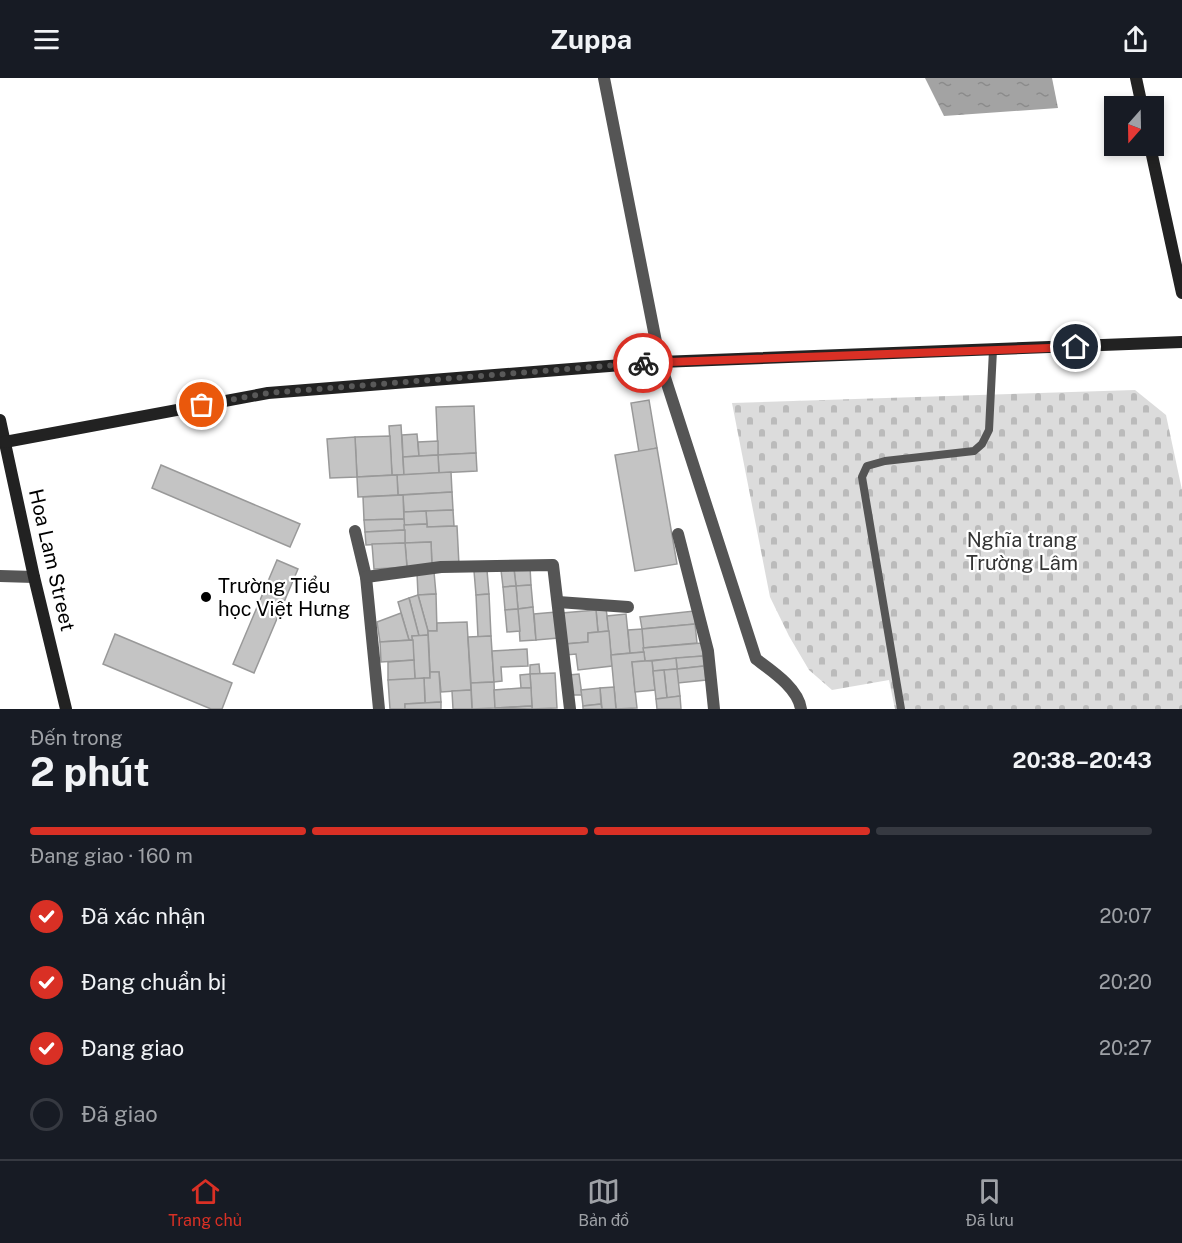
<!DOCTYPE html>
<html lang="vi">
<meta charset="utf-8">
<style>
body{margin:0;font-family:"Public Sans",sans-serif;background:#20242c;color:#f1f3f6;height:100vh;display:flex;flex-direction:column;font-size:22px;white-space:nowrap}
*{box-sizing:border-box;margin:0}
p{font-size:20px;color:#9ea1a6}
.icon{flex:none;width:33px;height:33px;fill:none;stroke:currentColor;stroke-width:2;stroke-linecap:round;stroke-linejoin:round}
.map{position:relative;height:631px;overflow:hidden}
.sheet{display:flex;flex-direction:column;background:#171b24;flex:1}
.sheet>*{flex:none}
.needle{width:39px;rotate:200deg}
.buttons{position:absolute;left:1104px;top:18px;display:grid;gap:12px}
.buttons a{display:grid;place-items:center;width:60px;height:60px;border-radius:0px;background:#171b24;box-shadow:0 3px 9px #0003;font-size:30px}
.pin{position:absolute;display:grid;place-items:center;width:51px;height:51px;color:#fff;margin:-26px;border:3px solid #fff;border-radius:50%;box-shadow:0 2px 6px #0007}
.courier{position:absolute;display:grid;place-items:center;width:60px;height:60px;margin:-30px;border:4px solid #d93025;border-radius:50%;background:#fff;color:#222;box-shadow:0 2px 8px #0007}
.summary em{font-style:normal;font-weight:700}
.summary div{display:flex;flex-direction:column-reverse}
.summary{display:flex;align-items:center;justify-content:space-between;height:102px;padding:0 30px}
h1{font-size:39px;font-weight:700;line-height:45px}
.bar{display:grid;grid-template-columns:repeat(4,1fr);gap:9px 6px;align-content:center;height:72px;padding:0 30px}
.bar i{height:8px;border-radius:4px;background:#363941}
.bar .current{background:#d93025}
.bar p{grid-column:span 4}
ol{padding:0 30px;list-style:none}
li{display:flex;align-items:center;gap:18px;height:66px}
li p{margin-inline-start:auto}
li .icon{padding:6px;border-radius:50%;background:#d93025;color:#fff;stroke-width:4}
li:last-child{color:#9ea1a6}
li i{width:33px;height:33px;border:3px solid #363941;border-radius:50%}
header{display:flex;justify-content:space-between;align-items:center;height:78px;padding:0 30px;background:#171b24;font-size:27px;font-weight:700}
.tabs{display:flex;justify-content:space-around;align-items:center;height:84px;border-top:2px solid #363941;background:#171b24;font-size:16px;color:#9ea1a6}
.tabs a{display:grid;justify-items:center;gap:3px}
.tabs .current{color:#d93025}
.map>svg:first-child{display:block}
.cemetery{fill:url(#cemetery-stones)}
.water{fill:url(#water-ripples)}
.building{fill:#c4c4c4;stroke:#999;stroke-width:1.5}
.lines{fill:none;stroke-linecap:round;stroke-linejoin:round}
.lane{stroke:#555;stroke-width:8}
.street{stroke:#555;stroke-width:12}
.secondary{stroke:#222;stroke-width:12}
.done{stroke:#595959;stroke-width:6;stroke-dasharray:0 10.8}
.route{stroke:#d93025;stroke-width:8}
.poi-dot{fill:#000;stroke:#fff;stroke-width:2}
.labels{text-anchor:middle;stroke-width:4.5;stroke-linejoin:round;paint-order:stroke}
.park-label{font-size:20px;fill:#333;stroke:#fff}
.street-label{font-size:20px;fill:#000;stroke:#fff}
.poi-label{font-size:20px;fill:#000;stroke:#fff;text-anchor:start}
</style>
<header><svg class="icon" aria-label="menu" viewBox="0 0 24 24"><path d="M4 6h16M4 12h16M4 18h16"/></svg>Zuppa<svg class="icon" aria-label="share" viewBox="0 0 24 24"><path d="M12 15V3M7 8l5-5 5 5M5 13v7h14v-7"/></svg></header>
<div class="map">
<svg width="1182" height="631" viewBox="0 0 1182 631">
<defs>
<pattern id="cemetery-stones" width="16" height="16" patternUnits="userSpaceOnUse" patternTransform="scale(1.5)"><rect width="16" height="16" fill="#dcdcdc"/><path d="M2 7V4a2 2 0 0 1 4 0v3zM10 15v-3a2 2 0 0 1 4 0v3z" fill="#bbb"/></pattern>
<pattern id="water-ripples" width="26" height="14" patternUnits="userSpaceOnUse" patternTransform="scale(1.5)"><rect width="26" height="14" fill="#a3a3a3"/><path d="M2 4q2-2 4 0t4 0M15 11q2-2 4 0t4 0" fill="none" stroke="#8b8b8b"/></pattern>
</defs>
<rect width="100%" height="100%" fill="#fff"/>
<path class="cemetery" d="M1135 312 1166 337 1182 412V631H895L889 602 832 612 809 592 789 558 770 519 732 325Z"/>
<path class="water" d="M925 0H1052L1058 30 944 38Z"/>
<g class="building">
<path d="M649 322 657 370 639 374 631 325Z"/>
<path d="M474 328 476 375 438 377 436 329Z"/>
<path d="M401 347 404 397H392L389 348Z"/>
<path d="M417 356 419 378 403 379 402 357Z"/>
<path d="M390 358 392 397 357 399 355 359Z"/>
<path d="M355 359 357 399 330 400 327 361Z"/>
<path d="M438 363V377L419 378 418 364Z"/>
<path d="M657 370 677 486 635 493 615 377Z"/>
<path d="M476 375 477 393 439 395 438 377Z"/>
<path d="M438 377 439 395 404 397 403 379Z"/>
<path d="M161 387 300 446 290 469 152 410Z"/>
<path d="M451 394 452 414 398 417 397 397Z"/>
<path d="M397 397 398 417 358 419 357 399Z"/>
<path d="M452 414 453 432 404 434 403 417Z"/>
<path d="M403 417 404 441 364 442 363 419Z"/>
<path d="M453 432 454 448 427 449 426 433Z"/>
<path d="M426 433 427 446 404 447V434Z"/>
<path d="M404 441 405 452 365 454 364 442Z"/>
<path d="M427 446V449L457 448 459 487 432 488 431 464 405 465 404 447Z"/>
<path d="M405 452V465L366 467 365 454Z"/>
<path d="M431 464 432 488 407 489 405 465Z"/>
<path d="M405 465 407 489 374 491 372 466Z"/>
<path d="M277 482 298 491 254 595 233 586Z"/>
<path d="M530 489 531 507 516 508 514 491Z"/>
<path d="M514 491 516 508 503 509 501 492Z"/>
<path d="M487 492 489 516 476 517 474 493Z"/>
<path d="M434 494 436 516 418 517 417 495Z"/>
<path d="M531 507 533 529 518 531 516 508Z"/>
<path d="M516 508 518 531 505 532 503 509Z"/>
<path d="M436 516 437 553H428L418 517Z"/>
<path d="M489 516 491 558 478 559 476 517Z"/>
<path d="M418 517 428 553V557L419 558 409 520Z"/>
<path d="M409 520 419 558H412L413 562H409L398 524Z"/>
<path d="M533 529 536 562 520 563 518 531Z"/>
<path d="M606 530 609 553 598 554 596 532Z"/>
<path d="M518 531 520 553 507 554 505 532Z"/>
<path d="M596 532 598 554 588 555V564L565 566 562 535Z"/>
<path d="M694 533 695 546 642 551 640 539Z"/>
<path d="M556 534 558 560 536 562 534 536Z"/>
<path d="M401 535 409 562 380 564 377 544Z"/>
<path d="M626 536 630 575 611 577 607 538Z"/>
<path d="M467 544 471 612 441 614 439 594H430L428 553H437V545Z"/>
<path d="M695 546 697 565 643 570 642 551Z"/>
<path d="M642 551 644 574 630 575 628 552Z"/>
<path d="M609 553 612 588 578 592 576 576 566 577 565 566 588 564V555Z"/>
<path d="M115 556 232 605 222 631H211L103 586Z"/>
<path d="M428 557 430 600 415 601 412 558Z"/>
<path d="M491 558 494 604 471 605 468 559Z"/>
<path d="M413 562 414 582 381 584 380 564Z"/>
<path d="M702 565 703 578 645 583 643 570Z"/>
<path d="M527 571 528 588 501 589 502 603 494 604 492 573Z"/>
<path d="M644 574 645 583 632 584 637 630 616 631 611 577Z"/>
<path d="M703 578 704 588 677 591 676 580Z"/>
<path d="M676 580 677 591 653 593 652 583Z"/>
<path d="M414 582 415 601 388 602V584Z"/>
<path d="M645 583H652L655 612 635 614 632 584Z"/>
<path d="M539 586 540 596H530V587Z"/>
<path d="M704 588 706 602 678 605 677 591Z"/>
<path d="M677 591 680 618 667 620 664 592Z"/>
<path d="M664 592 667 620 656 621 653 593Z"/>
<path d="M430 594H439L441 624 425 625 424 600H430Z"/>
<path d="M555 595 557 630 532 631 530 596Z"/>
<path d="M530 596 531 610H521L520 597Z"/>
<path d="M579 596 582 617H570L569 597Z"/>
<path d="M424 600 425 625 405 626V631H390L388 602Z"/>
<path d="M494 604 495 630 472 631 471 605Z"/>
<path d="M614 609 616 631H602L600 610Z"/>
<path d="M521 610H531L532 628 495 630 494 612Z"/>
<path d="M600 610 601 626 583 628 581 612Z"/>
<path d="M471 612 472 631H453L452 613Z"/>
<path d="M680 618 681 631H657L656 621Z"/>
<path d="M441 624V631H405V626Z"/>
<path d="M601 626 602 631H583V628Z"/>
<path d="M532 628V631L495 630Z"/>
</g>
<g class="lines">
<path class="lane" d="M901 631 862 399 867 388 885 383 974 373 982 366 989 352 993 272"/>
<g class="street">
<path d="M604 0 660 284 756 581C772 593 798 610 801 631"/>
<path d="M355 453 366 499 379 631"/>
<path d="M678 456 708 573 714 631"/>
<path d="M0 498 34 499"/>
<path d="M366 499 441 489 553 487 570 631"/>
<path d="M558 524 628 529"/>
</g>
<g class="secondary">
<path d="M1136 0 1142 28"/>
<path d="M1150 68 1182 215"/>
<path d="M0 342 34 499 66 631"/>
<path d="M5 364 268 315 660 284 1182 264"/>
</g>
</g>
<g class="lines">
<path class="done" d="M202 327 268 315 643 285"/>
<path class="route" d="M643 285 1076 269"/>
</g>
<circle class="poi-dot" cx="206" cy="519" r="6"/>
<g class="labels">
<g class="park-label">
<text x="1022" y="469">Nghĩa trang<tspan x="1022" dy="23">Trường Lâm</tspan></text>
</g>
<g class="street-label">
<text transform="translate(52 482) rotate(77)" y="7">Hoa Lam Street</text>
</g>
<g class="poi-label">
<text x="218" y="515">Trường Tiểu<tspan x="218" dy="23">học Việt Hưng</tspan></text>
</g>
</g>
</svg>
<div class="buttons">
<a><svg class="needle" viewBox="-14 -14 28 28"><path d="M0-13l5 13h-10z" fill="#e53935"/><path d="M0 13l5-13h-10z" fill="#9ea1a6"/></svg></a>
</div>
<div class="pin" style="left:202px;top:327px;background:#ea580c"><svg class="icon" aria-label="bag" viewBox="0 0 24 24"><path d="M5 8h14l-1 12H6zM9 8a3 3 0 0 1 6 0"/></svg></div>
<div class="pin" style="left:1076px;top:269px;background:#1f2937"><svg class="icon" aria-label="home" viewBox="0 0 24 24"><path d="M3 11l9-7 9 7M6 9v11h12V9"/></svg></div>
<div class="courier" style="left:643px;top:285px"><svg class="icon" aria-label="bike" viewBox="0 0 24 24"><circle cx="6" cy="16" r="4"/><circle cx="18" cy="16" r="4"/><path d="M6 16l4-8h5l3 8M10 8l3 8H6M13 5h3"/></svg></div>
</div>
<section class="sheet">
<div class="summary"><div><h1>2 phút</h1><p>Đến trong</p></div><em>20:38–20:43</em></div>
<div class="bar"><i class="current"></i><i class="current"></i><i class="current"></i><i></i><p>Đang giao · 160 m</p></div>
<ol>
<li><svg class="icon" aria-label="check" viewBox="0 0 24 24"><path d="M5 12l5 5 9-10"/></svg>Đã xác nhận<p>20:07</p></li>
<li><svg class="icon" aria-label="check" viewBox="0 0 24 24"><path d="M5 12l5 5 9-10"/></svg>Đang chuẩn bị<p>20:20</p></li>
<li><svg class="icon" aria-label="check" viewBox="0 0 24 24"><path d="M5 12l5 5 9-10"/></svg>Đang giao<p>20:27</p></li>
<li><i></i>Đã giao</li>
</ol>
</section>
<nav class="tabs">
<a class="current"><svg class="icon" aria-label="home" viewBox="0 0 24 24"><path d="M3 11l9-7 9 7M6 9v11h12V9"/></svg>Trang chủ</a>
<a><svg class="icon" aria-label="map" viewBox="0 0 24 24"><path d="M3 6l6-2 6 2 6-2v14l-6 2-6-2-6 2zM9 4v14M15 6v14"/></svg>Bản đồ</a>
<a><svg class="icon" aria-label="saved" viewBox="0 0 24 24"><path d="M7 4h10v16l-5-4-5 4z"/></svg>Đã lưu</a>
</nav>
